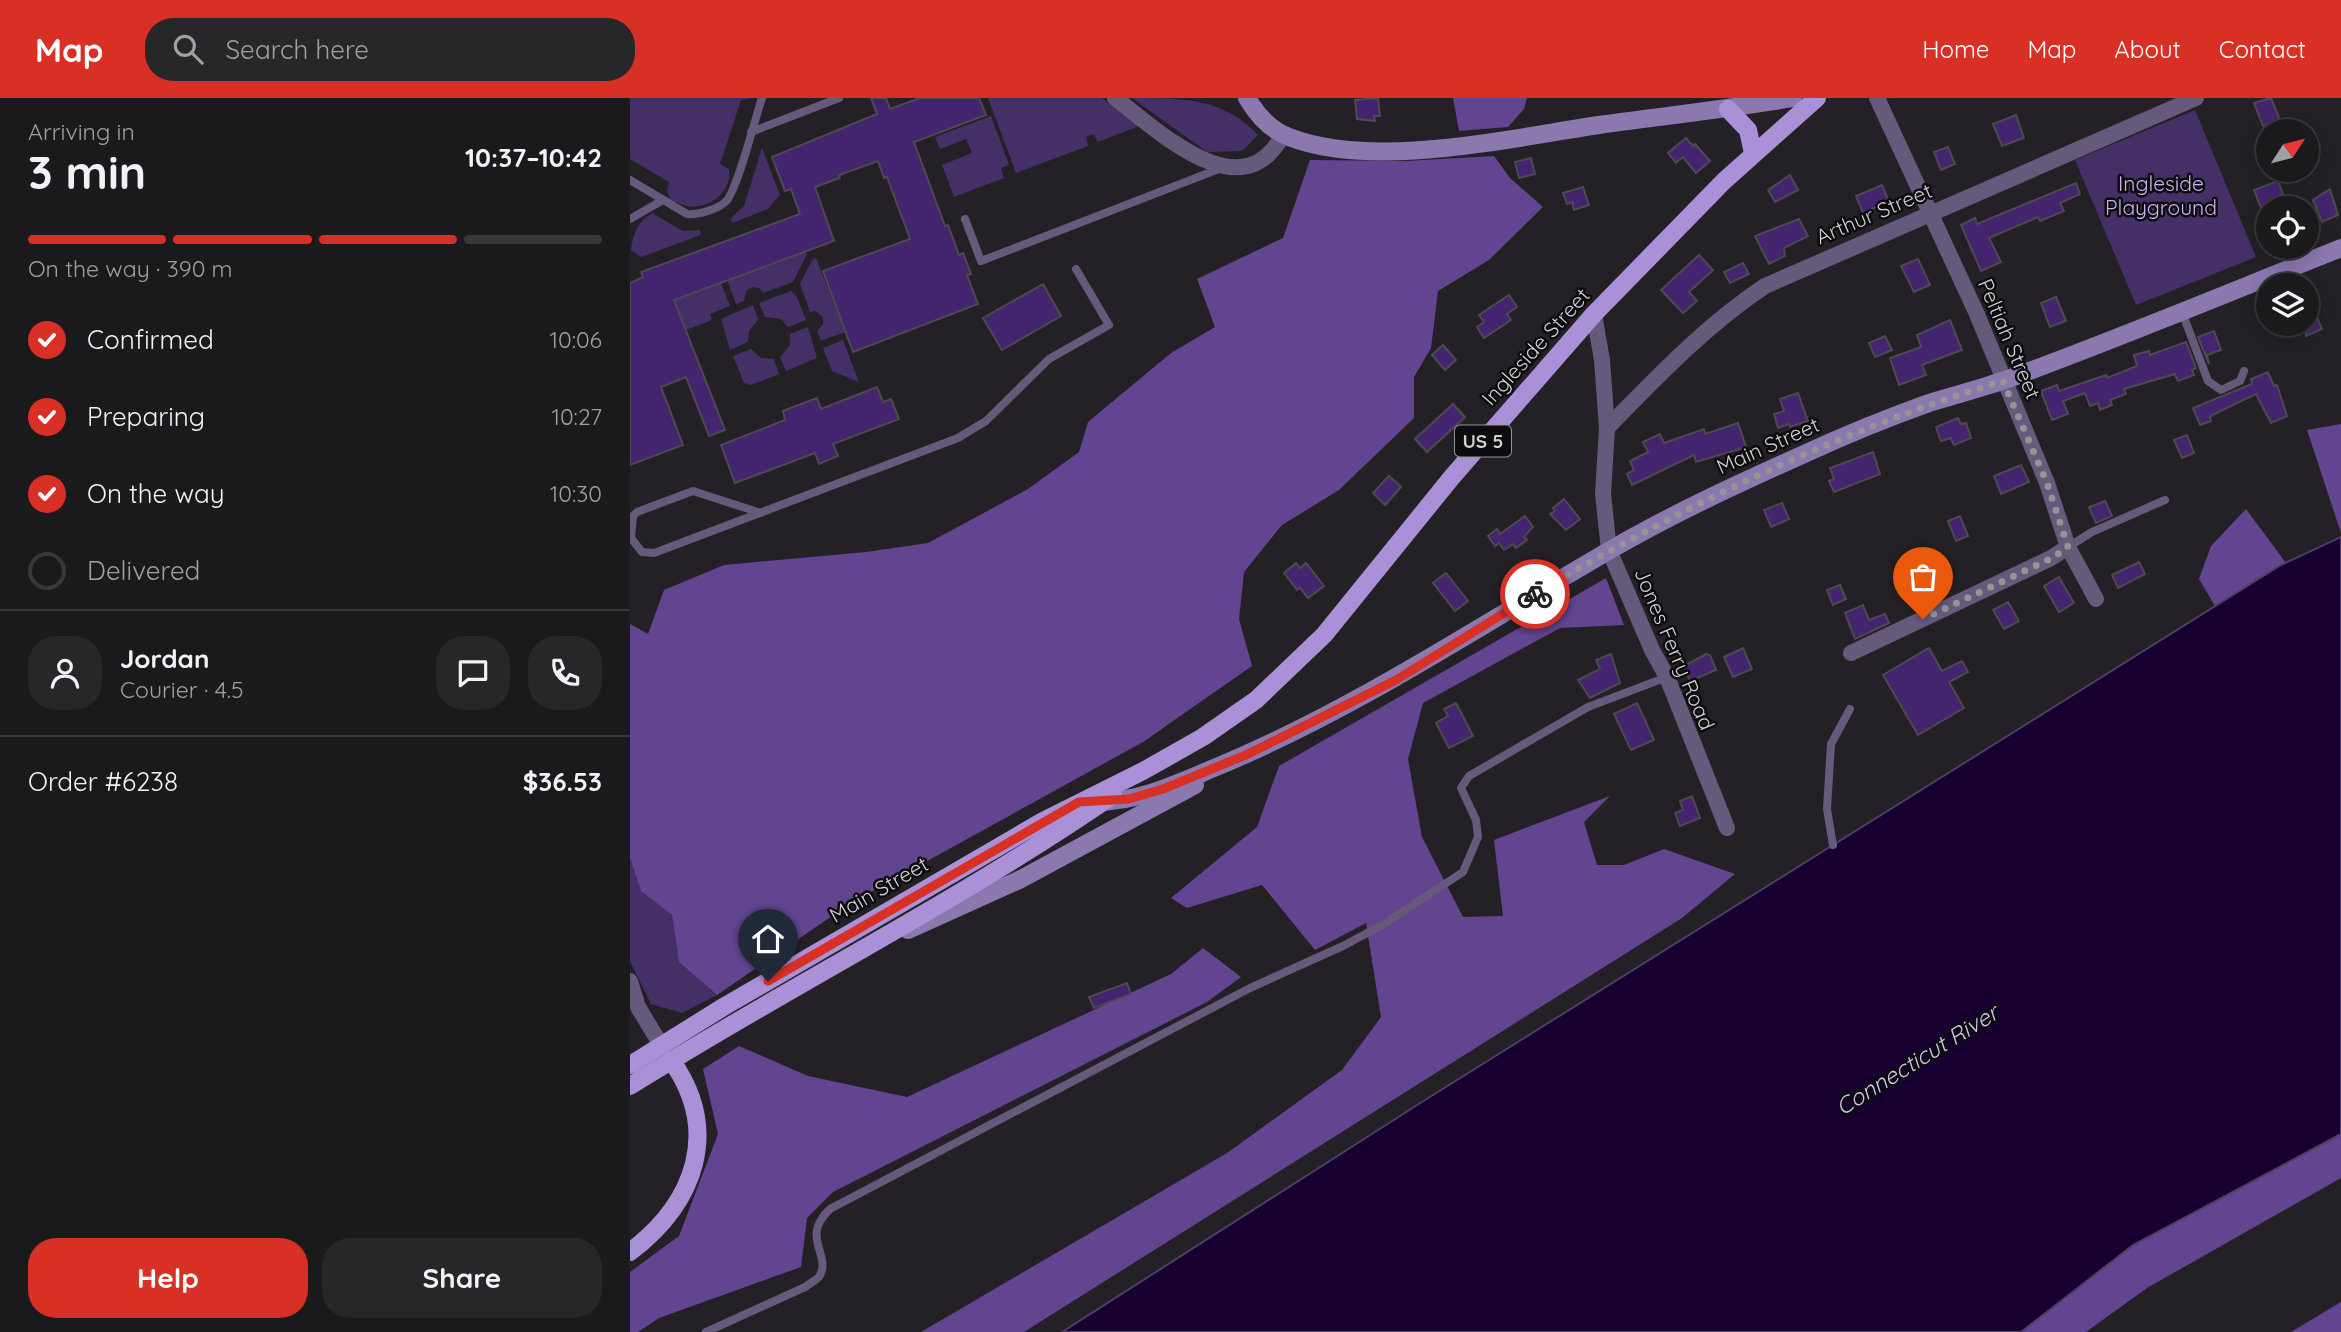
<!DOCTYPE html>
<meta charset="utf-8">
<style>
body{margin:0;font-family:Quicksand,sans-serif;background:#272629;color:#f1f3f6;height:100vh;display:flex;flex-direction:column;font-size:26px;white-space:nowrap}
*{box-sizing:border-box;margin:0}
p{font-size:23px;color:#9fa0a3}
.icon{flex:none;width:38px;height:38px;fill:none;stroke:currentColor;stroke-width:2;stroke-linecap:round;stroke-linejoin:round}
.map{position:relative;flex:1;overflow:hidden}
.side{display:flex;flex-direction:column;background:#1a191c;width:630px}
.side>*{flex:none}
.needle{width:46px;rotate:54deg}
.tools{position:absolute;left:1626px;top:21px;display:grid;gap:14px}
.tools a{display:grid;place-items:center;width:63px;height:63px;border-radius:50%;background:#1a191c;box-shadow:0 4px 18px #0003,0 0 0 2px #38383b;font-size:35px}
.pin{position:absolute;display:grid;place-items:center;width:60px;height:60px;color:#fff;margin:-72px -30px;border-radius:50% 50% 50% 0;rotate:-45deg;box-shadow:0 0 7px #0007}
.pin .icon{rotate:45deg}
.courier{position:absolute;display:grid;place-items:center;width:70px;height:70px;margin:-35px;border:5px solid #d93025;border-radius:50%;background:#fff;color:#222;box-shadow:0 2px 9px #0007}
.summary em{font-style:normal;font-weight:700}
.summary div{display:flex;flex-direction:column-reverse}
.summary{display:flex;align-items:center;justify-content:space-between;height:119px;padding:0 28px}
h1{font-size:46px;font-weight:700;line-height:52px}
.bar{display:grid;grid-template-columns:repeat(4,1fr);gap:10px 7px;align-content:center;height:84px;padding:0 28px}
.bar i{height:9px;border-radius:5px;background:#38383b}
.bar .current{background:#d93025}
.bar p{grid-column:span 4}
.line{display:flex;align-items:center;gap:18px;padding:0 28px;border-top:2px solid #38383b}
.line div{flex:1}
.round{display:grid;place-items:center;flex:none;width:74px;height:74px;border-radius:28px;background:#272629}
ol{padding:0 28px;list-style:none}
li{display:flex;align-items:center;gap:21px;height:77px}
li p{margin-inline-start:auto}
li .icon{padding:7px;border-radius:50%;background:#d93025;color:#fff;stroke-width:4}
li:last-child{color:#9fa0a3}
li i{width:38px;height:38px;border:4px solid #38383b;border-radius:50%}
.action{display:flex;gap:14px;margin-top:auto;padding:14px 28px}
.action a{flex:1;height:80px;border-radius:28px;background:#d93025;color:#fff;font-size:28px;font-weight:700;line-height:80px;text-align:center}
.action a+a{background:#272629;color:#f1f3f6}
header{display:flex;align-items:center;gap:42px;box-sizing:border-box;height:98px;padding:0 35px;background:#d93025;color:#fff}
header strong{font-size:33px}
nav{display:flex;gap:38px;margin-inline-start:auto;font-size:24px}
.search{width:490px;height:63px;background:#272629;display:flex;align-items:center;gap:18px;box-sizing:border-box;padding:0 24px;border-radius:28px;color:#9fa0a3;font-size:26px}
main{display:flex;flex:1;min-height:0}
.map>svg:first-child{display:block}
.green{fill:#452f67}
.forest{fill:#634491}
.water{fill:#170031;stroke:#4f3e62;stroke-width:2}
.building{fill:#44246e;stroke:#4c4a50;stroke-width:2}
.lines{fill:none;stroke-linecap:round;stroke-linejoin:round}
.lane{stroke:#65597c;stroke-width:8}
.street{stroke:#65597c;stroke-width:16}
.secondary{stroke:#8b78af;stroke-width:18}
.primary{stroke:#a990d7;stroke-width:18}
.done{stroke:#949396;stroke-width:7;stroke-dasharray:0 12.6}
.route{stroke:#d93025;stroke-width:9}
.labels{text-anchor:middle;stroke-width:5;stroke-linejoin:round;paint-order:stroke}
.shield{fill:#0c0b0d;stroke:#969598;stroke-width:2}
.shield-label{font-size:19px;font-weight:bold;fill:#d1d0d3}
.park-label{font-size:21px;fill:#c8b2f2;stroke:#0c0b0d}
.street-label{font-size:21px;fill:#d1d0d3;stroke:#0c0b0d}
.water-label{font-size:23px;font-style:italic;fill:#d2c4ef;stroke:#0c0b0d}
</style>
<header>
<strong>Map</strong>
<div class="search"><svg class="icon" aria-label="search" viewBox="0 0 24 24"><circle cx="10" cy="10" r="6"/><path d="M15 15l6 6"/></svg>Search here</div>
<nav><a>Home</a><a>Map</a><a>About</a><a>Contact</a></nav>
</header>
<main>
<section class="side">
<div class="summary"><div><h1>3 min</h1><p>Arriving in</p></div><em>10:37–10:42</em></div>
<div class="bar"><i class="current"></i><i class="current"></i><i class="current"></i><i></i><p>On the way · 390 m</p></div>
<ol>
<li><svg class="icon" aria-label="check" viewBox="0 0 24 24"><path d="M5 12l5 5 9-10"/></svg>Confirmed<p>10:06</p></li>
<li><svg class="icon" aria-label="check" viewBox="0 0 24 24"><path d="M5 12l5 5 9-10"/></svg>Preparing<p>10:27</p></li>
<li><svg class="icon" aria-label="check" viewBox="0 0 24 24"><path d="M5 12l5 5 9-10"/></svg>On the way<p>10:30</p></li>
<li><i></i>Delivered</li>
</ol>
<div class="line" style="height:126px"><a class="round"><svg class="icon" aria-label="person" viewBox="0 0 24 24"><circle cx="12" cy="8" r="4"/><path d="M4 21q1-7 8-7t8 7"/></svg></a><div><b>Jordan</b><p>Courier · 4.5</p></div><a class="round"><svg class="icon" aria-label="chat" viewBox="0 0 24 24"><path d="M4 5h16v11H9l-5 4z"/></svg></a><a class="round"><svg class="icon" aria-label="phone" viewBox="0 0 24 24"><path d="M5 4h4l2 5-3 2q2 4 5 5l2-3 5 2v4C11 20 4 13 5 4z"/></svg></a></div>
<div class="line" style="height:91px"><div>Order #6238</div><b>$36.53</b></div>
<div class="action"><a>Help</a><a>Share</a></div>
</section>
<div class="map">
<svg width="1711" height="1234" viewBox="0 0 1711 1234">
<rect width="100%" height="100%" fill="#232126"/>
<g class="green">
<path d="M0 0H122L111 2 90 66 99 71C103 93 79 112 58 108 52 107 46 104 41 102L37 93 39 84 0 61Z"/>
<path d="M358 0H472L509 28 468 44 463 36 456 39 458 48 386 75Z"/>
<path d="M502 0C554 0 593 0 628 37L612 53 577 54Z"/>
<path d="M1565 12 1626 159 1506 207 1445 62Z"/>
<path d="M361 18 379 67 371 70 374 80 324 99 312 67 342 55 336 41 310 51 305 39Z"/>
<path d="M132 50 150 97 138 111 102 125 101 120 114 108Z"/>
<path d="M22 115 53 133 70 132 71 137 11 159 1 152C3 135 8 124 22 115Z"/>
<path d="M176 153 177 156 163 184 133 195 129 190 122 189 116 193 114 203 106 206 97 182Z"/>
<path d="M186 160 215 234 191 243 187 233 193 226V219L186 213 180 214 170 186 182 162Z"/>
<path d="M91 185 100 208 80 216 82 222 56 232 44 202Z"/>
<path d="M161 193 167 199 176 222 158 229 151 221 135 219 129 205Z"/>
<path d="M123 207 128 222 119 233 118 244 100 252 91 221Z"/>
<path d="M178 229 187 260 156 273 150 259 160 247V236Z"/>
<path d="M213 242 229 284 202 273 193 250Z"/>
<path d="M121 251 131 260 144 261 149 276 121 287 114 285 103 258Z"/>
<path d="M0 760 11 793 42 817 49 864 87 897 52 915 21 906 0 863Z"/>
</g>
<g class="forest">
<path d="M823 0H897L894 11 878 29 829 33Z"/>
<path d="M864 58 880 80 913 109 859 162 808 193 801 250 784 279V320L709 392 652 427 614 474 609 521 622 568 513 644 221 805 87 897 49 864 42 817 11 793 0 760V526L18 536 34 492 94 467 236 454 298 445 398 391 449 354 458 324 541 255 585 229 567 181 653 140 680 62 776 63Z"/>
<path d="M1711 326V435L1677 332Z"/>
<path d="M1616 411 1656 465 1585 508 1569 481 1581 448Z"/>
<path d="M976 480 994 527 930 530 793 605 778 661 792 739 833 819 873 818 864 742 980 698 954 724 967 767H994L1034 751 1105 776 1052 820 394 1234H291L597 1055 712 972 751 919 736 825 685 852 632 787 557 810 541 800 627 729 649 668Z"/>
<path d="M573 850 611 879 577 904 203 1094 177 1120 171 1169 29 1220 8 1234H0V1174L49 1138 88 1036 73 971 109 948 178 978 277 999 541 876Z"/>
<path d="M1711 1036V1080L1517 1190 1456 1234H1391L1503 1147Z"/>
<path d="M1711 1204V1234H1661Z"/>
</g>
<path class="water" d="M1711 439V1036L1503 1147 1391 1234H432L795 1002 1651 467Z"/>
<g class="building">
<path d="M241 0H256L260 11 290 0H349L356 17 284 44 315 128 318 127 329 157 333 155 341 176 337 177 348 206 223 254 193 173 280 141 257 79 254 80 248 63 209 77 210 80 185 89 204 143 44 202 95 332 79 338 56 279 31 289 53 347 0 367V185L13 179 11 174 170 116 161 91 155 93 142 59 247 16Z"/>
<path d="M748 0 750 18H744L745 23 727 21 725 2Z"/>
<path d="M1641 0 1650 22 1633 28 1624 5Z"/>
<path d="M1386 17 1394 40 1372 48 1363 26Z"/>
<path d="M1056 40 1063 48 1065 46 1080 63 1066 75 1053 59 1046 65 1038 55Z"/>
<path d="M1318 49 1325 66 1311 72 1304 54Z"/>
<path d="M901 60 905 76 889 80 885 64Z"/>
<path d="M1160 77 1168 92 1145 104 1138 92Z"/>
<path d="M1648 83 1653 96 1650 97 1652 102 1631 110 1624 92Z"/>
<path d="M1446 85 1450 96 1430 105 1434 113 1410 123 1408 119 1359 140 1371 164 1351 173 1331 127 1345 120 1347 126Z"/>
<path d="M1252 87 1259 104 1233 115 1226 98Z"/>
<path d="M953 89 959 107 944 112 942 104 937 106 933 95Z"/>
<path d="M1700 91 1708 117 1692 124 1683 102Z"/>
<path d="M1169 121 1178 138 1154 150 1155 158 1139 166 1125 138Z"/>
<path d="M1069 157 1083 172 1059 194 1067 203 1053 215 1031 192Z"/>
<path d="M1288 161 1300 187 1284 194 1271 168Z"/>
<path d="M1113 165 1119 176 1100 185 1094 174Z"/>
<path d="M413 186 431 218 372 252 353 220Z"/>
<path d="M1676 194 1692 231 1676 238Z"/>
<path d="M879 197 887 209 877 216 881 222 854 240 847 229 854 224 849 217Z"/>
<path d="M1426 199 1436 223 1420 229 1411 205Z"/>
<path d="M1320 222 1332 252 1292 267 1296 277 1269 287 1260 260 1291 249 1287 237Z"/>
<path d="M1584 233 1591 252 1577 257 1579 266 1568 239Z"/>
<path d="M1255 238 1262 252 1245 259 1239 245Z"/>
<path d="M1556 244 1566 270 1562 272 1564 277 1548 283 1545 276 1494 291 1496 296 1480 302 1482 307 1470 312 1468 305 1460 308 1455 295 1433 303 1438 316 1422 322 1411 293 1427 287 1429 293 1476 277 1477 280 1507 268 1504 257 1519 253 1520 257Z"/>
<path d="M813 247 826 262 815 272 802 257Z"/>
<path d="M1638 274 1644 288 1647 287 1657 318 1641 325 1626 296 1584 316 1580 319 1581 323 1570 327 1563 310 1622 286 1621 281Z"/>
<path d="M247 289 253 304 261 301 269 321 203 346 208 358 189 366 185 355 105 385 91 347 155 322 153 313 187 300 191 311Z"/>
<path d="M1168 295 1178 323 1160 329 1159 326 1148 330 1144 316 1154 313 1150 301Z"/>
<path d="M823 306 835 319 797 354 785 341Z"/>
<path d="M1328 320 1331 326 1336 325 1341 340 1324 347 1321 340 1311 343 1306 329Z"/>
<path d="M1108 325 1116 349 1066 364 1064 357 1002 387 997 376 1004 372 1000 363 1018 354 1013 344 1030 336 1034 345 1074 331 1075 336Z"/>
<path d="M1557 337 1564 355 1552 360 1544 342Z"/>
<path d="M1243 354 1250 376 1204 394 1199 383 1204 381 1200 370Z"/>
<path d="M1391 367 1399 384 1371 396 1364 378Z"/>
<path d="M759 378 771 389 755 407 743 395Z"/>
<path d="M934 401 950 421 936 432 920 416 925 413 923 410Z"/>
<path d="M1475 403 1482 418 1466 425 1459 409Z"/>
<path d="M1152 405 1159 421 1141 429 1134 412Z"/>
<path d="M895 418 903 429 894 439 897 442 886 450 883 446 874 452 869 445 865 448 858 438 867 431 870 436Z"/>
<path d="M1330 418 1338 438 1326 443 1318 423Z"/>
<path d="M1509 464 1515 476 1488 490 1482 477Z"/>
<path d="M666 465 670 470 676 465 694 488 678 500 670 490 667 492 654 475Z"/>
<path d="M816 475 838 503 825 513 803 485Z"/>
<path d="M1429 479 1444 505 1429 514 1414 488Z"/>
<path d="M1210 487 1216 501 1203 507 1197 492Z"/>
<path d="M1378 504 1389 523 1374 531 1363 512Z"/>
<path d="M1233 507 1239 522 1255 516 1259 525 1225 541 1215 515Z"/>
<path d="M1113 550 1122 571 1103 579 1094 559Z"/>
<path d="M1299 550 1312 573 1332 563 1338 574 1319 584 1334 610 1288 637 1253 577Z"/>
<path d="M981 556 990 585 960 600 948 582 970 571 966 562Z"/>
<path d="M1076 556 1080 557 1086 572 1060 583 1054 568Z"/>
<path d="M826 605 843 638 819 650 806 625 818 618 814 611Z"/>
<path d="M1007 605 1024 642 1001 652 984 616Z"/>
<path d="M1062 698 1070 720 1050 728 1045 715 1053 712 1050 703Z"/>
<path d="M497 885 501 896 464 910 459 899Z"/>
</g>
<g class="lines">
<g class="lane">
<path d="M121 34 209 0"/>
<path d="M0 82 57 116C68 117 91 111 98 101 110 82 124 24 132 0"/>
<path d="M0 121 33 102"/>
<path d="M335 121 351 163 594 69"/>
<path d="M1552 214 1578 283 1591 292 1610 283 1614 273"/>
<path d="M131 415 63 393 7 414 3 418 1 440 12 454 24 455 328 340 356 323 419 261 479 227 446 171"/>
<path d="M1438 449 1462 434 1535 402"/>
<path d="M1203 747 1197 711 1201 646 1220 611"/>
<path d="M76 1234 175 1189C179 1186 186 1182 189 1179 203 1157 169 1140 200 1111L620 890 713 848 754 826 833 774 848 739 846 722 831 690 839 678 958 609 1037 579"/>
</g>
<g class="street">
<path d="M485 0C529 33 611 114 653 37"/>
<path d="M1247 0 1346 214 1417 385 1438 449 1466 501"/>
<path d="M964 216 972 262 977 330 973 396 979 452 1022 552 1037 579 1097 730"/>
<path d="M977 330C1027 279 1075 228 1135 188L1566 0"/>
<path d="M1221 555 1421 460 1438 449"/>
<path d="M0 883 8 909 31 947"/>
</g>
<g class="secondary">
<path d="M617 0C627 17 640 32 659 39 744 72 880 40 969 27 1034 18 1098 11 1163 0"/>
<path d="M466 704C508 704 546 686 584 670 722 613 846 530 975 455 1038 418 1105 387 1172 357 1213 338 1257 320 1299 305 1325 297 1352 290 1378 281 1490 240 1600 194 1711 150"/>
<path d="M278 832 389 782 565 687"/>
</g>
<g class="primary">
<path d="M1098 11 1118 32 1123 55"/>
<path d="M0 967 95 908 413 723 513 673 573 639 626 602 694 537 822 379 964 216 1094 83 1187 0"/>
<path d="M0 988C159 888 328 804 483 697"/>
<path d="M0 1154C66 1104 91 1032 41 962"/>
</g>
</g>
<g class="lines">
<path class="done" d="M905 496C1053 408 1208 333 1373 283L1417 385 1438 449 1422 460 1293 521"/>
<path class="route" d="M138 883 449 704 499 701 533 691 616 657 766 582 905 496"/>
</g>
<g class="labels">
<rect class="shield" x="825" y="327.5" width="56" height="31" rx="5"/>
<g class="shield-label">
<text x="853" y="350">US 5</text>
</g>
<g class="park-label">
<text x="1531" y="93">Ingleside<tspan x="1531" dy="24">Playground</tspan></text>
</g>
<g class="street-label">
<text transform="translate(1244 116) rotate(-23)" y="7">Arthur Street</text>
<text transform="translate(1379 241) rotate(67)" y="7">Peltiah Street</text>
<text transform="translate(906 249) rotate(-48)" y="7">Ingleside Street</text>
<text transform="translate(1138 348) rotate(-24)" y="7">Main Street</text>
<text transform="translate(1044 551) rotate(67)" y="7">Jones Ferry Road</text>
<text transform="translate(249 792) rotate(-30)" y="7">Main Street</text>
</g>
<g class="water-label">
<text transform="translate(1287 962) rotate(-32)" y="8">Connecticut River</text>
</g>
</g>
</svg>
<div class="tools">
<a><svg class="needle" viewBox="-14 -14 28 28"><path d="M0-13l5 13h-10z" fill="#e53935"/><path d="M0 13l5-13h-10z" fill="#9fa0a3"/></svg></a>
<a><svg class="icon" aria-label="locate" viewBox="0 0 24 24"><circle cx="12" cy="12" r="6"/><path d="M12 2v4M12 18v4M2 12h4M18 12h4"/></svg></a>
<a><svg class="icon" aria-label="layers" viewBox="0 0 24 24"><path d="M12 4l9 5-9 5-9-5zM3 14l9 5 9-5"/></svg></a>
</div>
<div class="pin" style="left:1293px;top:521px;background:#ea580c"><svg class="icon" aria-label="bag" viewBox="0 0 24 24"><path d="M5 8h14l-1 12H6zM9 8a3 3 0 0 1 6 0"/></svg></div>
<div class="pin" style="left:138px;top:883px;background:#1f2937"><svg class="icon" aria-label="home" viewBox="0 0 24 24"><path d="M3 11l9-7 9 7M6 9v11h12V9"/></svg></div>
<div class="courier" style="left:905px;top:496px"><svg class="icon" aria-label="bike" viewBox="0 0 24 24"><circle cx="6" cy="16" r="4"/><circle cx="18" cy="16" r="4"/><path d="M6 16l4-8h5l3 8M10 8l3 8H6M13 5h3"/></svg></div>
</div>
</main>
